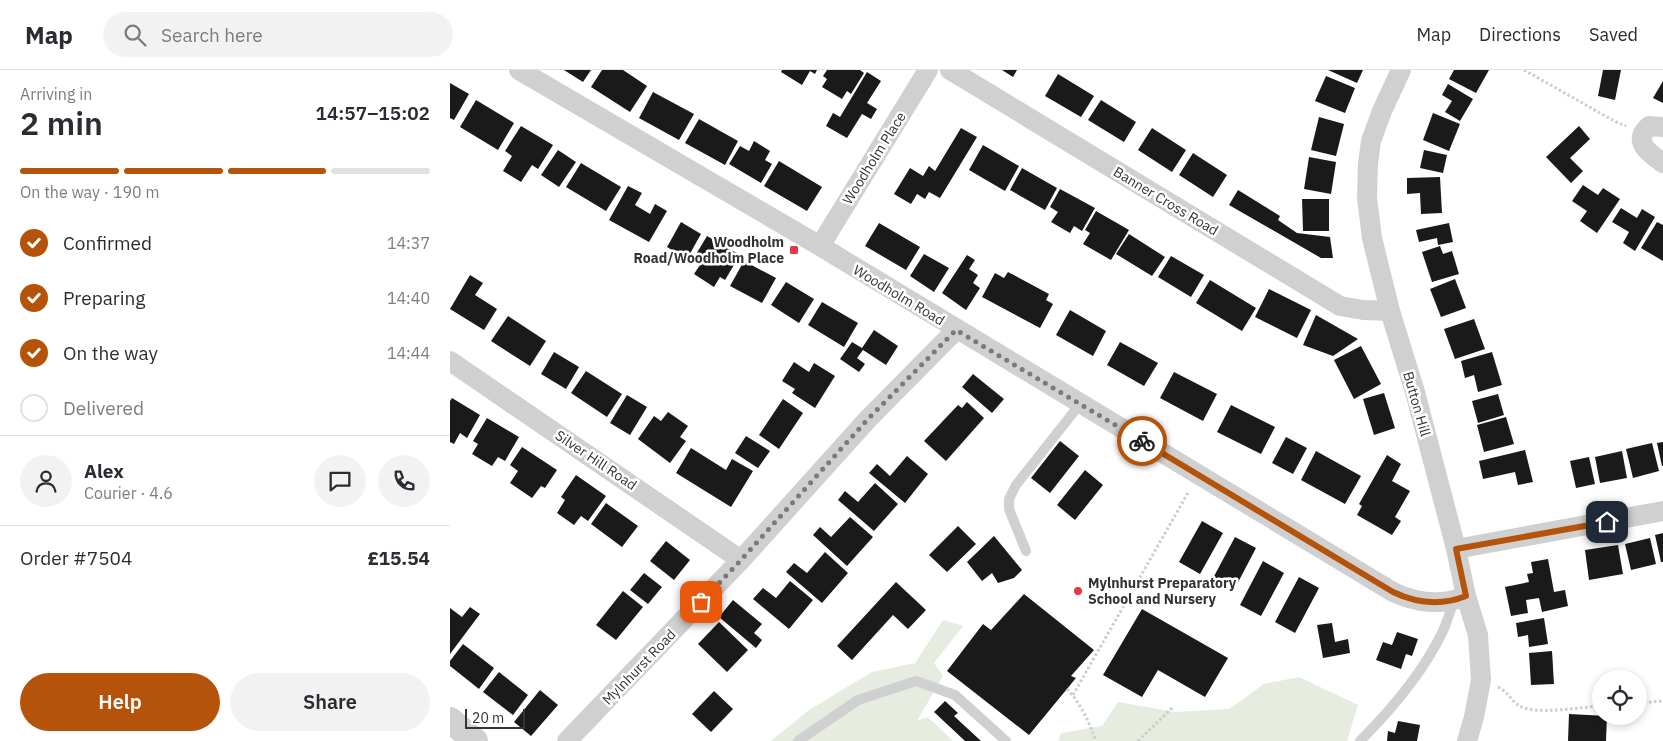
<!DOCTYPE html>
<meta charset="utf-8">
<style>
body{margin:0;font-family:"IBM Plex Sans",sans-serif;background:#f2f2f3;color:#2b2b33;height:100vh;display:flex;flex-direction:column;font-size:19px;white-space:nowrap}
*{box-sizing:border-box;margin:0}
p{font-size:16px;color:#7c7c81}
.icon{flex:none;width:28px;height:28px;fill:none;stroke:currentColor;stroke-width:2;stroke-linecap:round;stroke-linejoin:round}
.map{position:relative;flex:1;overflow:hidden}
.side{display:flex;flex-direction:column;background:#fff;width:450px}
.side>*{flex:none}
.fabs{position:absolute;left:1142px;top:600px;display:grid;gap:10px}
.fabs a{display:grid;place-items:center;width:55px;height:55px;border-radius:50%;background:#fff;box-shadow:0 2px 8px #0003;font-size:25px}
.scale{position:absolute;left:15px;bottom:12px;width:60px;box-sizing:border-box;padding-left:5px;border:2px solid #333;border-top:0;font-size:14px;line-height:18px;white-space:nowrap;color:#333;-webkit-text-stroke:4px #fff;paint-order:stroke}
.pin{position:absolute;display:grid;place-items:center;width:42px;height:42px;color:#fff;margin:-21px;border-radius:10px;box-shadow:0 2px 8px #0006}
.courier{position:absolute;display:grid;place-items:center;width:50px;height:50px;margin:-25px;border:4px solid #b45309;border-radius:50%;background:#fff;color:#222;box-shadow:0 1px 6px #0007}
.head em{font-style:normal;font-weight:600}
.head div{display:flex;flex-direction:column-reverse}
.head{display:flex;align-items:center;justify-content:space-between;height:85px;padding:0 20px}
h1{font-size:32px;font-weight:600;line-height:38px}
.bar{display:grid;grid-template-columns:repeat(4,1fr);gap:8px 5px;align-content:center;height:60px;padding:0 20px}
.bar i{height:6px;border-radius:4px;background:#e1e1e2}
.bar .active{background:#b45309}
.bar p{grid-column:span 4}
.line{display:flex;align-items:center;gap:12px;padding:0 20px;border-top:1px solid #e1e1e2}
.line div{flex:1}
.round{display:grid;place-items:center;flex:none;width:52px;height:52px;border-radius:26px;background:#f2f2f3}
ol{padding:0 20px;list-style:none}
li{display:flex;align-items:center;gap:15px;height:55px}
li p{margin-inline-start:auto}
li .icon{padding:5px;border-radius:50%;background:#b45309;color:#fff;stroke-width:4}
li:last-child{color:#7c7c81}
li i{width:28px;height:28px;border:2px solid #e1e1e2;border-radius:50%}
.primary-button{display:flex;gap:10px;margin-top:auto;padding:10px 20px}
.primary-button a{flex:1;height:58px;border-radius:30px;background:#b45309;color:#fff;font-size:20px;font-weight:600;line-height:58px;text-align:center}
.primary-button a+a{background:#f2f2f3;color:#2b2b33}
header{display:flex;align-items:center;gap:30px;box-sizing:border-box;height:70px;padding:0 25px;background:#fff;border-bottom:1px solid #e1e1e2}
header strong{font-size:24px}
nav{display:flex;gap:28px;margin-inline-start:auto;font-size:18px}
.search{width:350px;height:45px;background:#f2f2f3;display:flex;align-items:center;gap:12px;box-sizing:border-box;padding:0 18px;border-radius:28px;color:#7c7c81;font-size:19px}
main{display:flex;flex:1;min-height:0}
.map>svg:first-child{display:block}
.green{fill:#e6ecdf}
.building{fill:#1a1a1a}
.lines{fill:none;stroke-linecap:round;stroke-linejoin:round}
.path{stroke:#cdcdcd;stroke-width:3;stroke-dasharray:2.5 2.5;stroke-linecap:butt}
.service{stroke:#d0d0d0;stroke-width:10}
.minor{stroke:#d0d0d0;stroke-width:20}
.tertiary{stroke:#d0d0d0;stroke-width:26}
.done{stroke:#7a7a7a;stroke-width:5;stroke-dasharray:0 9}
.route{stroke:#b45309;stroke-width:6}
.poi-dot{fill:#e63946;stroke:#fff;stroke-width:2}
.labels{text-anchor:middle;stroke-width:5;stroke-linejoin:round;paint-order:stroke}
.street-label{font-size:14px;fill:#333;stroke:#fff}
.poi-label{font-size:14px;font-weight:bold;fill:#333;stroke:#fff;text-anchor:end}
</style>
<header>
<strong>Map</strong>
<div class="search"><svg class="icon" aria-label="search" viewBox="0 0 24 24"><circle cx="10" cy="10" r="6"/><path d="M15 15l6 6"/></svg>Search here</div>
<nav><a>Map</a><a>Directions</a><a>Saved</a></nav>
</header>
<main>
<section class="side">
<div class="head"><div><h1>2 min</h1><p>Arriving in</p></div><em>14:57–15:02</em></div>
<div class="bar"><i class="active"></i><i class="active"></i><i class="active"></i><i></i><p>On the way · 190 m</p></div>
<ol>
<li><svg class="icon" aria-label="check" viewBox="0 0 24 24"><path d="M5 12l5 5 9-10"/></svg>Confirmed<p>14:37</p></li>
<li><svg class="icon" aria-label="check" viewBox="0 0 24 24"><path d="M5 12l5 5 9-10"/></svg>Preparing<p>14:40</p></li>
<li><svg class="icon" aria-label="check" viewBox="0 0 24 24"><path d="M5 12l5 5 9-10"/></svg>On the way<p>14:44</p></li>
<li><i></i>Delivered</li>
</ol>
<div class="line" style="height:90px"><a class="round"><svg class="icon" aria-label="person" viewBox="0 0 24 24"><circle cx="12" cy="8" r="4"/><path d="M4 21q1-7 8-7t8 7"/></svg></a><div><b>Alex</b><p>Courier · 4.6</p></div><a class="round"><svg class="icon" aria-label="chat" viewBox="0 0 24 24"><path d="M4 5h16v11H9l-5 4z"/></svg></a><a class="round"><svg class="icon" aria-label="phone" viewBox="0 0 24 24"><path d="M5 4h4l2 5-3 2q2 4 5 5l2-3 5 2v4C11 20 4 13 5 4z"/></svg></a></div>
<div class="line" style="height:65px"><div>Order #7504</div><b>£15.54</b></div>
<div class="primary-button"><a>Help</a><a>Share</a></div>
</section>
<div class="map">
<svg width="1213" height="671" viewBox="0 0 1213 671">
<rect width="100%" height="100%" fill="#fff"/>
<g class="green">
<path d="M493 550 513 556 484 593 493 606 467 651 478 647 503 671H321L359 640 422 602 465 593Z"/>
<path d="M849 607 908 635 897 671H608L611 663 652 656 668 632 725 642 779 639 814 614Z"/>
</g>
<g class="building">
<path d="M114 0H141L133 12Z"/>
<path d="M152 0H173L197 16 180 42 141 17Z"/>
<path d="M332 0H367L365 4 360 1 352 15 331 2Z"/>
<path d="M377 0H410L414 3 401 24 397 21 392 29 372 17 377 9 373 6Z"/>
<path d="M552 0H567L563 7Z"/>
<path d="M878 0H913L907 13Z"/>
<path d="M1004 0H1039L1026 23 999 9Z"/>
<path d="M1153 0H1171L1165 30 1148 26Z"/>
<path d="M417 2 431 11 417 33 427 39 421 49 412 44 397 68 376 56 383 43 390 47Z"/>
<path d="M608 4 644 26 631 47 595 26Z"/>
<path d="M876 6 905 18 895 43 865 31Z"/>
<path d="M1213 11V33L1203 28Z"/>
<path d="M0 13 19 24 4 50 0 48Z"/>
<path d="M998 14 1023 29 1010 51 995 42 1002 31 992 25Z"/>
<path d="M203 22 244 44 229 70 189 48Z"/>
<path d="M26 30 64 53 48 80 10 57Z"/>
<path d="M651 30 686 52 674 72 638 50Z"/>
<path d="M983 43 1010 54 999 81 973 70Z"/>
<path d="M869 47 894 54 886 86 861 80Z"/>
<path d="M249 49 288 71 275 95 235 73Z"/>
<path d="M71 56 103 75 88 99 82 95 71 112 53 101 62 86 55 81Z"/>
<path d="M1129 56 1140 69 1120 88 1133 101 1121 113 1096 87Z"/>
<path d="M511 58 527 67 490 128 479 122 475 129 467 124 461 134 444 124 460 98 473 106 479 96 485 101Z"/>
<path d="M702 58 736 80 722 102 688 80Z"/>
<path d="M304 71 320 81 315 90 322 94 311 113 279 94 290 76 299 81Z"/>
<path d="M533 75 569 96 555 121 519 100Z"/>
<path d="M108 80 126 92 109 117 91 105Z"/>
<path d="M974 80 997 85 993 103 970 98Z"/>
<path d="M743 83 777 105 763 127 729 105Z"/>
<path d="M859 87 886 92 881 124 854 119Z"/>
<path d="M329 91 372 117 357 141 314 116Z"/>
<path d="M131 93 171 117 156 141 116 117Z"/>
<path d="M572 98 607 118 595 140 560 120Z"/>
<path d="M990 107 992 143 971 144 970 123 957 124V108Z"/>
<path d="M1133 115 1148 125 1153 118 1170 129 1147 163 1130 151 1137 141 1122 131Z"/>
<path d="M178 116 192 123 185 135 200 144 205 134 217 141 199 172 159 150Z"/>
<path d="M610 119 645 138 632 161 624 156 620 163 601 152 608 142 600 137Z"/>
<path d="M788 120 830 146 828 150 847 163 880 167 883 188H871L779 135Z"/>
<path d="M852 129H879V161H853Z"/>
<path d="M1171 138 1187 148 1192 139 1205 147 1185 181 1173 173 1179 162 1162 152Z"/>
<path d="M646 141 679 160 661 190 633 174 640 163 635 160Z"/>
<path d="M231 152 251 164 237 189 217 177Z"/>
<path d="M1207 152 1213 155V191L1191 178Z"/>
<path d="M429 153 470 177 456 200 415 176Z"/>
<path d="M999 153 1003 172 988 175 987 168 969 172 966 160Z"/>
<path d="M679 164 715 187 702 206 666 184Z"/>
<path d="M257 166 290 185 275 210 270 207 264 217 244 204 250 195 242 191Z"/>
<path d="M990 176 993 184 1002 181 1009 204 982 212 972 182Z"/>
<path d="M474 184 499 198 484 222 460 206Z"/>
<path d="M517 185 525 190 519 199 528 205 523 213 530 218 516 240 492 223Z"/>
<path d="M721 186 754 205 741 227 708 207Z"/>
<path d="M294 191 326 208 312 233 280 216Z"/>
<path d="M558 202 599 224 596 230 603 234 590 258 532 227 545 203 554 208Z"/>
<path d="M20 205 33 213 25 225 47 239 34 260 0 239Z"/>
<path d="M1005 209 1016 238 991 247 980 219Z"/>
<path d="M760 210 806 238 792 261 746 233Z"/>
<path d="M336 212 364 229 349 253 321 235Z"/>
<path d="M819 219 861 240 847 268 805 247Z"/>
<path d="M372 232 408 253 394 277 358 255Z"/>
<path d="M620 240 656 261 643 286 606 265Z"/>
<path d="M866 245 908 269 883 286 853 275Z"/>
<path d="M58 246 96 271 80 296 41 271Z"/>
<path d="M1024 249 1035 279 1005 289 994 259Z"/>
<path d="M424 260 448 276 436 295 413 280 407 288 415 294 409 302 390 289 402 272 412 278Z"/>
<path d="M670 272 708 293 694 316 657 295Z"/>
<path d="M911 276 931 314 904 329 884 290Z"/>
<path d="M104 282 129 297 116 319 91 304Z"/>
<path d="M1042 282 1052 315 1028 322 1024 305 1015 308 1011 291Z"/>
<path d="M344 292 359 302 364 293 385 306 365 338 342 323 345 319 332 311Z"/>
<path d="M136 301 172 324 157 347 121 323Z"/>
<path d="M724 302 767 324 753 351 710 328Z"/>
<path d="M523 304 554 329 542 343 512 317Z"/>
<path d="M934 323 945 358 924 365 913 329Z"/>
<path d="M1048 324 1054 345 1028 353 1022 331Z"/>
<path d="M177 325 197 337 180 365 160 353Z"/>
<path d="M2 328 30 345 17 368 10 363 4 374 0 372V331Z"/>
<path d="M333 329 353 343 329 379 309 365Z"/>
<path d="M517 332 534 348 496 391 474 371 508 335 512 338Z"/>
<path d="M781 335 825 357 811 384 767 362Z"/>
<path d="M218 342 238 356 230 367 236 371 220 393 188 369 204 346 211 351Z"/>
<path d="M1056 347 1064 374 1034 382 1027 355Z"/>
<path d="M37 348 69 367 55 391 48 387 42 396 22 384 28 374 23 371Z"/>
<path d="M296 366 320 381 308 398 285 383Z"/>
<path d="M836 367 857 378 843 404 822 393Z"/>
<path d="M610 371 629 386 600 423 581 408Z"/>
<path d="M1213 372V396H1212L1207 373Z"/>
<path d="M1202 373 1209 401 1183 408 1176 379Z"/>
<path d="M72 377 107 400 95 418 91 416 82 428 60 413 68 401 60 395Z"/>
<path d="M241 378 276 400 282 389 303 401 281 437 226 403Z"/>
<path d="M1075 380 1083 412 1068 415 1065 402 1033 409 1029 391Z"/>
<path d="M866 381 911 406 895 434 851 410Z"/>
<path d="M1172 381 1177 408 1150 413 1145 387Z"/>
<path d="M937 385 951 394 942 411 960 421 945 447 951 451 942 465 907 445 912 436 909 434Z"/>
<path d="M457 386 478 404 455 433 419 403 427 394 440 406Z"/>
<path d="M1139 387 1145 414 1126 418 1120 391Z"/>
<path d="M635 400 653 415 625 450 607 435Z"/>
<path d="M126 405 156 426 138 451 131 446 124 455 107 443 115 430 111 427Z"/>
<path d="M425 413 448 434 424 461 388 430 395 421 408 432Z"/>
<path d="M156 433 188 456 172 477 141 454Z"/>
<path d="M400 447 423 467 397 496 363 465 370 457 381 467Z"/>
<path d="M752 451 773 463 750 504 729 492Z"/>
<path d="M508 456 526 474 497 502 479 485Z"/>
<path d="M1213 463V492H1211L1205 465Z"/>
<path d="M544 466 572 500 564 508 548 513 542 503 532 511 517 492Z"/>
<path d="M785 467 806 478 783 522 762 510Z"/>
<path d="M1200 468 1206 494 1181 500 1175 474Z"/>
<path d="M216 471 240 490 224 510 200 491Z"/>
<path d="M1168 475 1173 504 1139 510 1135 480Z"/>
<path d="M375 482 398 503 372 533 336 502 344 493 357 503Z"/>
<path d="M1098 489 1104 522 1115 520 1118 536 1092 542 1089 528 1076 530 1078 543 1061 546 1055 517 1079 512 1077 504 1083 503 1081 492Z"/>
<path d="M813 491 834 503 811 546 790 535Z"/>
<path d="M194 503 212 517 198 534 180 520Z"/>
<path d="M849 507 869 518 845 563 825 552Z"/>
<path d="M340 511 363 530 339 559 303 529 313 518 326 528Z"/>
<path d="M446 512 476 540 458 559 443 545 402 590 387 576Z"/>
<path d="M173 521 193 537 166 570 146 555Z"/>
<path d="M574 524 644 580 621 606 626 608 579 665 497 601 533 554 541 560Z"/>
<path d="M283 530 312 554 304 563 312 570 306 578 269 547Z"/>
<path d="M20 537 30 544 0 584V538L12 547Z"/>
<path d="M692 539 778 588 755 627 708 600 692 627 653 605Z"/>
<path d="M1094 548 1098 574 1079 577 1078 565 1068 567 1066 553Z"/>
<path d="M269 552 298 580 277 602 248 574Z"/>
<path d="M882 553 885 572 898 569 900 583 873 588 867 555Z"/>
<path d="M947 562 968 569 962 586 956 584 951 599 926 590 933 572 942 575Z"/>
<path d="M13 574 44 598 29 619 0 596V591Z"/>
<path d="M1102 581 1104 614 1081 615 1079 583Z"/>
<path d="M49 602 78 625 63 645 33 622Z"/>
<path d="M90 620 108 635 81 666 64 652Z"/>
<path d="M264 621 283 639 261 662 242 644Z"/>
<path d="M495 631 508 643 504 646 531 671H515L484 642Z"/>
<path d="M1119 644 1157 646 1156 671H1118Z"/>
<path d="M948 651 970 655 967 671H937L938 661 945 663Z"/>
</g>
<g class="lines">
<g class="path">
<path d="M1074 0 1166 52 1176 56"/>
<path d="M1048 617C1057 621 1061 630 1068 635 1083 646 1132 637 1151 636"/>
<path d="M617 619C631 634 639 652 646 671"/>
<path d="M623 625 739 421"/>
<path d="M1189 633 1213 631"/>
<path d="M688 671 723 637"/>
</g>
<g class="service">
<path d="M576 481 559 439V429L566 415 630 334"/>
<path d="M348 671 408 630 466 611 505 625 556 671"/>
<path d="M910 671C942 639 972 604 992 563 997 553 1000 541 1004 531"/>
</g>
<g class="minor">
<path d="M69 0 370 176 943 522C966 533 992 536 1016 526"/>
<path d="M500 0 890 236 913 240 940 241"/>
<path d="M951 0 932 41 921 71 918 94 917 128 922 168 940 241 965 322 1006 479 1016 526 1028 565 1031 610 1024 647 1017 671"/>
<path d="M1213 57 1199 56C1182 72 1199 83 1213 93"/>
<path d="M370 176 478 0"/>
<path d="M0 291 291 490"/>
<path d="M1006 479 1213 441"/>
<path d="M117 671 291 490 418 349 506 260"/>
</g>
<path class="tertiary" d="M0 650 25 671"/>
</g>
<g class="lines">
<path class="done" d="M251 532 291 490 418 349 506 260 692 371"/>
<path class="route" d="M692 371 943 522C966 533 991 536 1016 526L1006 479 1157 452"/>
</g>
<g class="poi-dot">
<rect x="339" y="175" width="10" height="10" rx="2.5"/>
<circle cx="628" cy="521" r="5"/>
</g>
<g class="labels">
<g class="street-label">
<text transform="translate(424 88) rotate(-58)" y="5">Woodholm Place</text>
<text transform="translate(716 131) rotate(31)" y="5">Banner Cross Road</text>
<text transform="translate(449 225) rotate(31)" y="5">Woodholm Road</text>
<text transform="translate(967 334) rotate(74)" y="5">Button Hill</text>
<text transform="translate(146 390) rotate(34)" y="5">Silver Hill Road</text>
<text transform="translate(189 597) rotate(-46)" y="5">Mylnhurst Road</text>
</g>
<g class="poi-label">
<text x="334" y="177">Woodholm<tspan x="334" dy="16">Road/Woodholm Place</tspan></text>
<text x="638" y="518" text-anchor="start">Mylnhurst Preparatory<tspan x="638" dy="16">School and Nursery</tspan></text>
</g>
</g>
</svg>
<div class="fabs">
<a><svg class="icon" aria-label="locate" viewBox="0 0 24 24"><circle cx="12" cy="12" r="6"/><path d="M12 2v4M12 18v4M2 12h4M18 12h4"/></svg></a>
</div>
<div class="scale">20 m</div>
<div class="pin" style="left:251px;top:532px;background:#ea580c"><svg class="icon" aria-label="bag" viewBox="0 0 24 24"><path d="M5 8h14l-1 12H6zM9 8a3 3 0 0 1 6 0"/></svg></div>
<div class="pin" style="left:1157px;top:452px;background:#1f2937"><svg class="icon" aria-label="home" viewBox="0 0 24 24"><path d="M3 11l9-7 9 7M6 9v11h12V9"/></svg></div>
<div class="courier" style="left:692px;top:371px"><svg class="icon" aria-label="bike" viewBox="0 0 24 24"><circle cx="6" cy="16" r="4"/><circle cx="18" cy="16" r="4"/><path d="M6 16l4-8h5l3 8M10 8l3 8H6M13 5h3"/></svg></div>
</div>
</main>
